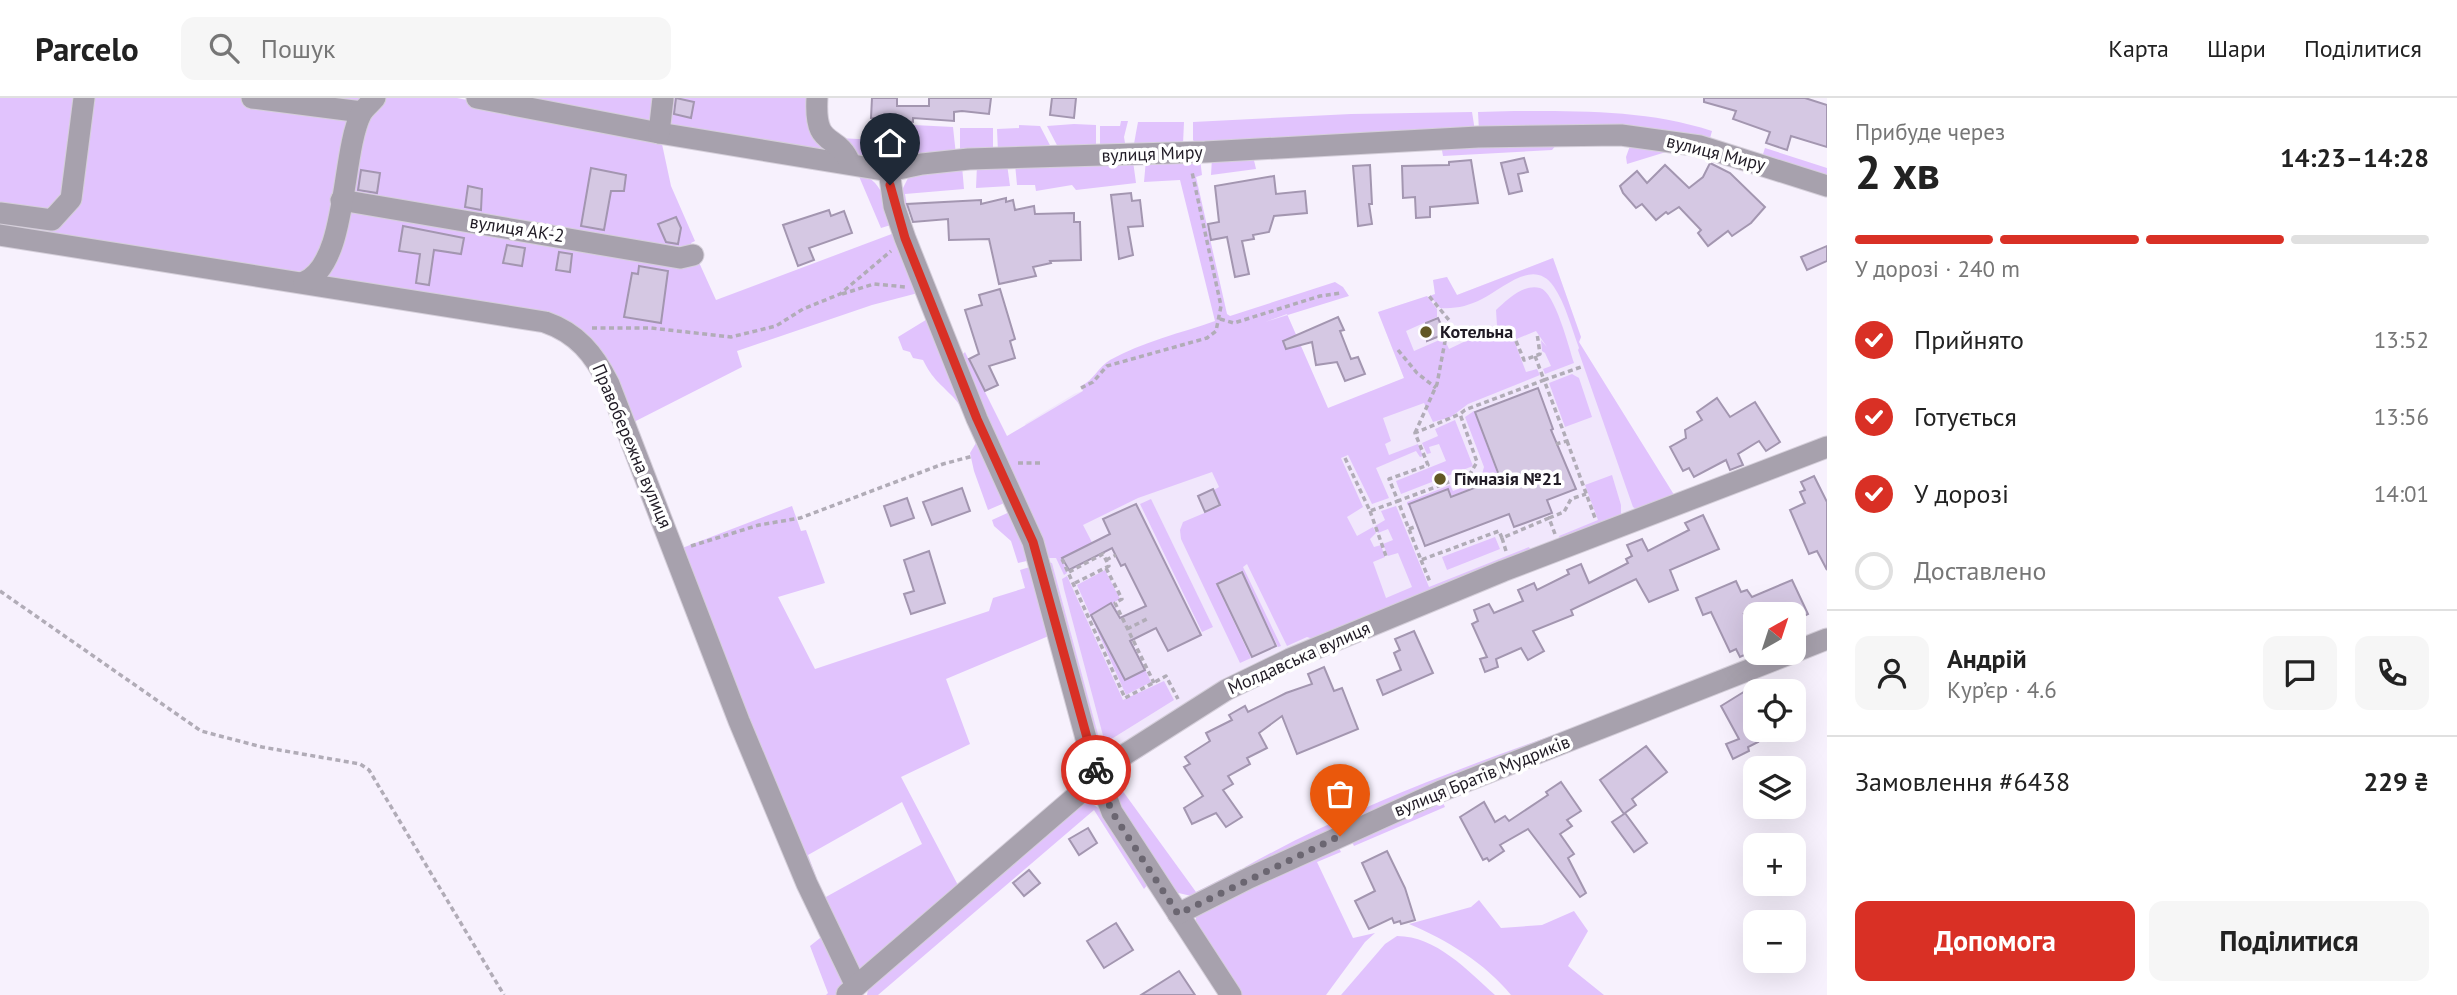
<!DOCTYPE html>
<html lang="uk">
<meta charset="utf-8">
<style>
body{margin:0;font-family:"PT Sans",sans-serif;background:#f6f6f6;color:#222;height:100vh;display:flex;flex-direction:column;font-size:26px;white-space:nowrap}
*{box-sizing:border-box;margin:0}
p{font-size:23px;color:#767676}
.icon{flex:none;width:38px;height:38px;fill:none;stroke:currentColor;stroke-width:2;stroke-linecap:round;stroke-linejoin:round}
.map{position:relative;flex:1;overflow:hidden}
.drawer{display:flex;flex-direction:column;background:#fff;width:630px}
.drawer>*{flex:none}
.needle{width:46px;rotate:39deg}
.tools{position:absolute;left:1743px;top:504px;display:grid;gap:14px}
.tools a{display:grid;place-items:center;width:63px;height:63px;border-radius:14px;background:#fff;box-shadow:0 7px 28px #0002;font-size:35px}
.pin{position:absolute;display:grid;place-items:center;width:60px;height:60px;color:#fff;margin:-72px -30px;border-radius:50% 50% 50% 0;rotate:-45deg;box-shadow:0 0 7px #0007}
.pin .icon{rotate:45deg}
.courier{position:absolute;display:grid;place-items:center;width:70px;height:70px;margin:-35px;border:5px solid #d93025;border-radius:50%;background:#fff;color:#222;box-shadow:0 2px 9px #0007}
.head em{font-style:normal;font-weight:600}
.head div{display:flex;flex-direction:column-reverse}
.head{display:flex;align-items:center;justify-content:space-between;height:119px;padding:0 28px}
h1{font-size:46px;font-weight:600;line-height:52px}
.bar{display:grid;grid-template-columns:repeat(4,1fr);gap:10px 7px;align-content:center;height:84px;padding:0 28px}
.bar i{height:9px;border-radius:5px;background:#e0e0e0}
.bar .selected{background:#d93025}
.bar p{grid-column:span 4}
.line{display:flex;align-items:center;gap:18px;padding:0 28px;border-top:2px solid #e0e0e0}
.line div{flex:1}
.round{display:grid;place-items:center;flex:none;width:74px;height:74px;border-radius:14px;background:#f6f6f6}
ol{padding:0 28px;list-style:none}
li{display:flex;align-items:center;gap:21px;height:77px}
li p{margin-inline-start:auto}
li .icon{padding:7px;border-radius:50%;background:#d93025;color:#fff;stroke-width:4}
li:last-child{color:#767676}
li i{width:38px;height:38px;border:4px solid #e0e0e0;border-radius:50%}
.primary-button{display:flex;gap:14px;margin-top:auto;padding:14px 28px}
.primary-button a{flex:1;height:80px;border-radius:14px;background:#d93025;color:#fff;font-size:28px;font-weight:600;line-height:80px;text-align:center}
.primary-button a+a{background:#f6f6f6;color:#222}
header{display:flex;align-items:center;gap:42px;box-sizing:border-box;height:98px;padding:0 35px;background:#fff;border-bottom:2px solid #e0e0e0}
header strong{font-size:33px}
nav{display:flex;gap:38px;margin-inline-start:auto;font-size:24px}
.search{width:490px;height:63px;background:#f6f6f6;display:flex;align-items:center;gap:18px;box-sizing:border-box;padding:0 24px;border-radius:14px;color:#767676;font-size:26px}
main{display:flex;flex:1;min-height:0}
.map>svg:first-child{display:block}
.built{fill:#f1e7fc}
.green{fill:#e1c3fd;fill-rule:evenodd}
.building{fill:#d5c8e3;stroke:#a396b0;stroke-width:2}
.lines{fill:none;stroke-linecap:round;stroke-linejoin:round}
.minor-casing{stroke:#d5cfda;stroke-width:23}
.path{stroke:#b1acb7;stroke-width:3.5;stroke-dasharray:5 3.5;stroke-linecap:butt}
.minor{stroke:#a7a1ad;stroke-width:21}
.done{stroke:#6b6671;stroke-width:7;stroke-dasharray:0 12.6}
.route{stroke:#d93025;stroke-width:9}
.poi-dot{fill:#625824;stroke:#fff;stroke-width:2.5}
.labels{text-anchor:middle;stroke-width:7;stroke-linejoin:round;paint-order:stroke}
.street-label{font-size:18px;fill:#201b25;stroke:#fff}
.poi-label{font-size:18px;font-weight:bold;fill:#201b25;stroke:#fff;text-anchor:start}
</style>
<header>
<strong>Parcelo</strong>
<div class="search"><svg class="icon" aria-label="search" viewBox="0 0 24 24"><circle cx="10" cy="10" r="6"/><path d="M15 15l6 6"/></svg>Пошук</div>
<nav><a>Карта</a><a>Шари</a><a>Поділитися</a></nav>
</header>
<main>
<div class="map">
<svg width="1827" height="897" viewBox="0 0 1827 897">
<rect width="100%" height="100%" fill="#f7f1fd"/>
<path class="built" d="M1553 160 1581 239 1579 244 1676 400 1350 529 1110 658 1099 653 994 345 1026 329 1025 326 1074 296 1287 216 1328 311 1404 280 1378 214 1435 196 1433 182 1447 179 1457 197Z"/>
<g class="green">
<path d="M0 0H368L321 165 298 179 0 133Z"/>
<path d="M383 0H457L797 66 662 46 671 88 695 143 691 145 694 153 352 102 361 26Z"/>
<path d="M500 0H657L654 28Z"/>
<path d="M665 0H814L841 56 666 29Z"/>
<path d="M1514 13C1581 13 1648 12 1712 33L1709 44 1479 33 1478 14Z"/>
<path d="M1472 14 1475 33 1198 48 1193 42V24L1351 16Z"/>
<path d="M820 23 838 40 899 43 898 63C856 60 843 62 820 23Z"/>
<path d="M1121 23H1128L1124 39 1126 51 1100 52V28H1120Z"/>
<path d="M1138 24H1184L1183 46 1133 51Z"/>
<path d="M1074 26 1096 27V52L1060 53 1047 28Z"/>
<path d="M914 27 953 29 956 57 904 62 903 43H913Z"/>
<path d="M1019 27 1040 28 1053 53 998 54 997 31 1019 30Z"/>
<path d="M960 30H993V54L960 57Z"/>
<path d="M1560 43 1645 44 1694 53 1693 58 1666 54 1627 66 1626 59 1631 45 1557 46 1552 52 1443 58 1441 47Z"/>
<path d="M1765 50 1827 70V82L1762 59Z"/>
<path d="M1253 58 1256 71 1211 77 1212 60Z"/>
<path d="M1200 61 1202 77 1196 79 1227 216 1230 218 1335 184 1343 189 1349 198 1265 224 1287 216 1328 310 1404 280 1378 214 1427 198 1437 211V219L1406 233 1414 253 1444 240 1449 251 1497 228 1496 212C1506 203 1524 185 1540 190 1555 194 1569 250 1574 265L1545 276 1543 271 1551 268 1545 255 1542 253 1541 242 1547 249 1536 233 1514 242 1526 274 1537 271 1540 277 1468 306 1451 319 1433 324 1424 305 1383 320 1391 343 1385 346 1389 357 1418 346 1423 358 1420 359 1416 353 1376 370 1389 400 1372 406 1348 357 1341 360 1363 409 1347 419 1357 438 1373 429 1376 435 1370 441 1374 449 1381 447 1385 459 1373 464 1386 500 1412 489 1398 455 1388 458 1383 446 1393 442 1388 431 1378 435 1375 428 1385 422 1381 413 1396 408 1429 489 1529 449 1531 453 1313 541 1307 539 1287 548 1247 466 1243 469 1281 548 1278 549 1241 473 1216 486 1251 560 1240 565 1181 441 1180 432 1183 424 1221 408 1214 392 1219 389 1212 374 1138 400 1083 427 1098 456 1095 458 1088 447 1062 460 1067 475 1064 477 1056 460H1046L987 330 963 256 965 254 1007 338 1083 293 1081 288C1094 282 1098 269 1110 262 1142 244 1181 235 1215 223L1180 82 1144 84 1146 62Z"/>
<path d="M1133 63 1136 85 1076 92 1072 87 1036 93 1035 87H1017L1015 66Z"/>
<path d="M1007 66 1010 88 976 90 977 67Z"/>
<path d="M962 68 964 91 905 96 914 149 901 94 909 78Z"/>
<path d="M858 76C881 79 887 107 894 126L881 130Z"/>
<path d="M343 110 697 160 716 202 897 134 1009 403 988 412 974 373 970 355 976 345C970 331 965 312 954 300 940 285 933 282 923 262L913 260 910 254 903 252 898 239 929 220 918 195 872 207 737 253 742 269 628 327 584 243 315 183Z"/>
<path d="M1553 160 1581 239 1579 244 1676 400 1636 411 1633 409 1578 252 1579 250C1572 231 1565 205 1554 189 1534 159 1504 190 1482 201 1468 208 1456 211 1440 210L1430 198 1435 196 1433 182 1447 179 1457 197Z"/>
<path d="M1572 276 1579 280 1592 319 1565 329 1549 285Z"/>
<path d="M1474 313 1499 380 1451 398 1448 391 1407 407V404L1450 387 1453 393 1480 383 1484 369 1465 319Z"/>
<path d="M1455 322 1473 368 1401 396 1396 383 1446 363 1439 346 1429 349 1431 355 1427 356 1422 345 1438 338 1435 331Z"/>
<path d="M1612 377 1621 407V418L1560 442 1559 438 1598 422 1585 387Z"/>
<path d="M1151 401 1213 529 1202 534 1140 406Z"/>
<path d="M792 408 801 433 806 432 825 485 778 499 815 571 989 513 993 500 1025 490 1020 472 1033 468 1051 537 946 581 970 646 901 679 960 791 863 872 849 868 677 452ZM902 704 922 746 824 800 808 757Z"/>
<path d="M1014 412 1031 462 1018 465 1011 443 994 428 992 422Z"/>
<path d="M1495 439 1500 451 1447 472 1442 459Z"/>
<path d="M1047 464 1052 465 1103 655 1099 653Z"/>
<path d="M1105 472 1120 501 1113 505 1151 584 1126 597 1077 487Z"/>
<path d="M1067 478 1123 602 1164 583 1174 602 1105 645 1064 491 1062 481Z"/>
<path d="M1607 618 1248 774 1245 769C1359 705 1485 661 1607 618Z"/>
<path d="M1160 647 1117 675 1114 681 1196 794 1241 771 1243 776 1196 799 1174 794 1115 706 1108 681 1117 673Z"/>
<path d="M1441 701 1445 709 1354 748 1350 740Z"/>
<path d="M1081 705H1091L1100 711 1149 785 1144 791 1094 712 878 897H867L869 886Z"/>
<path d="M1337 746 1341 754 1317 764 1353 840 1375 835 1365 844 1326 897H1240L1196 830V815Z"/>
<path d="M1479 802 1501 830 1542 827 1574 813 1588 833 1568 868 1604 897H1511C1485 865 1447 842 1409 826L1471 809Z"/>
<path d="M825 836 846 887 838 897H826L828 895 810 848Z"/>
<path d="M1397 838C1436 838 1467 872 1495 897H1341L1385 846Z"/>
</g>
<g class="building">
<path d="M676 0 694 4 691 20 674 16Z"/>
<path d="M872 0H897V8H929V0H991L989 16 962 13 954 14V23L913 20V24L871 20Z"/>
<path d="M1052 0H1076L1074 20 1050 17Z"/>
<path d="M1704 0H1805L1827 7V49L1791 38 1787 52 1766 45 1770 34 1733 21 1736 13 1704 4Z"/>
<path d="M1524 60 1528 74 1518 76 1522 93 1509 96 1501 65Z"/>
<path d="M1471 62 1478 105 1430 109V119L1416 120 1415 99 1403 100 1402 68 1449 67V64Z"/>
<path d="M1710 65 1730 75 1765 109 1751 125 1732 138 1728 133 1708 148 1698 135 1701 132 1679 109 1668 116 1666 114 1656 122 1642 106 1636 110 1623 95 1620 88 1637 73 1647 85 1665 67 1689 90 1703 79Z"/>
<path d="M1370 67 1372 106H1369L1372 126 1358 128 1353 68Z"/>
<path d="M591 70 626 77 624 93H611L604 132 581 128Z"/>
<path d="M361 72 380 75 377 95 358 92Z"/>
<path d="M1274 78 1276 96 1305 93 1307 115 1274 118 1269 134 1253 137 1254 141 1242 143 1249 176 1235 179 1227 139 1211 142 1208 126 1219 124 1215 88Z"/>
<path d="M468 88 482 91 481 112 465 109Z"/>
<path d="M1131 95 1132 103 1140 102 1143 128 1128 129 1133 157 1119 161 1111 97Z"/>
<path d="M1006 100V104L1013 102 1015 112 1034 108 1035 116 1074 115V124H1080L1081 162 1050 163 1051 165 1033 169 1036 178 999 186 989 141 949 142 948 121 913 124 907 106 981 102V106Z"/>
<path d="M829 112 831 118 844 113 852 135 809 150 814 162 798 168 783 127Z"/>
<path d="M676 119 681 130 678 146 666 144 658 126Z"/>
<path d="M403 128 464 140 461 156 434 152 429 187 416 185 420 156 399 153Z"/>
<path d="M507 147 525 150 522 168 503 165Z"/>
<path d="M1827 148V163L1807 172 1801 159Z"/>
<path d="M559 154 572 156 570 174 556 172Z"/>
<path d="M639 168 668 173 661 225 624 219 632 175 638 176Z"/>
<path d="M1000 191 1015 241 1010 243 1015 260 989 268 998 287 985 293 969 261 979 256 965 212 982 207 979 197Z"/>
<path d="M1338 219 1344 232 1340 233 1351 261 1358 259 1365 276 1345 283 1337 264 1316 267 1312 244 1286 251 1283 243Z"/>
<path d="M1438 220 1445 236 1427 243 1426 225Z"/>
<path d="M1538 290 1553 331 1551 332 1576 391 1547 402 1552 415 1514 429 1509 416 1425 448 1409 406 1448 391 1451 399 1500 380 1475 314Z"/>
<path d="M1717 300 1730 319 1755 304 1780 344 1766 353 1759 343 1738 356 1743 367 1730 372 1726 362 1694 379 1689 370 1683 373 1670 349 1686 340 1685 332 1702 322 1697 314Z"/>
<path d="M1814 378 1827 404V472L1817 453 1809 456 1790 412 1805 405 1800 394 1805 392 1801 384Z"/>
<path d="M962 390 970 413 932 427 923 404Z"/>
<path d="M1213 391 1220 407 1205 414 1198 398Z"/>
<path d="M907 400 914 420 891 428 884 408Z"/>
<path d="M1136 406 1201 537 1168 553 1156 530 1130 543 1145 572 1125 582 1091 517 1111 505 1120 520 1146 508 1125 466 1121 468 1112 450 1069 472 1062 460 1110 436 1103 421Z"/>
<path d="M1703 417 1719 451 1670 472 1678 492 1649 504 1636 481 1571 512 1573 517 1533 533 1544 553 1528 562 1521 550 1496 561 1498 569 1485 574 1480 561 1487 559 1472 526 1478 523 1474 512 1489 506 1494 515 1523 503 1518 492 1534 485 1537 492 1569 476 1567 472 1581 466 1589 485 1628 465 1626 461 1632 458 1627 447 1642 441 1648 453 1689 432 1685 425Z"/>
<path d="M929 453 945 505 911 516 904 496 914 493 904 462Z"/>
<path d="M1242 474 1276 548 1252 559 1217 486Z"/>
<path d="M1792 482 1808 516 1796 522 1794 516H1744L1755 541V552L1740 559 1736 551 1730 554 1711 514 1703 517 1696 500 1736 483 1741 494 1747 492 1752 499Z"/>
<path d="M1414 533 1433 575 1383 597 1377 582 1401 572 1394 555 1400 552 1395 541Z"/>
<path d="M1324 569 1334 593 1342 590 1358 631 1297 656 1282 618 1259 635 1267 650 1247 660 1250 666 1228 678 1233 686 1223 692 1242 719 1226 729 1216 715 1192 726 1184 710 1203 698 1184 669 1190 666 1185 659 1210 643 1206 635 1232 622 1229 617 1245 608 1248 614 1286 595 1312 586 1308 576Z"/>
<path d="M1755 587 1754 636 1758 644 1748 649 1749 653 1733 661 1726 646 1739 641 1721 608Z"/>
<path d="M1646 648 1667 674 1632 701 1636 707 1625 715 1647 745 1634 754 1612 724 1624 716 1600 682Z"/>
<path d="M1561 684 1581 713 1567 722 1572 728 1560 736 1574 756 1568 760 1586 795 1580 799 1528 731 1500 747 1504 753 1489 763 1487 760 1483 762 1460 719 1484 704 1495 724 1505 718 1509 723 1548 697 1546 694Z"/>
<path d="M1088 730 1097 745 1079 757 1069 741Z"/>
<path d="M1387 753 1405 790 1415 822 1401 826 1400 823 1394 825 1392 820 1369 831 1355 803 1375 793 1362 765Z"/>
<path d="M1029 772 1040 785 1024 798 1013 785Z"/>
<path d="M1116 825 1133 852 1104 870 1087 843Z"/>
<path d="M1179 873 1195 897H1141Z"/>
</g>
<g class="lines">
<g class="minor-casing">
<g id="minor">
<path d="M252 0 362 14"/>
<path d="M477 0 659 35 889 73 922 66 969 61 1205 54 1478 39 1621 37 1700 48 1827 88"/>
<path d="M817 0C814 53 837 33 850 65"/>
<path d="M659 35 663 0"/>
<path d="M889 73 894 108 905 140 977 321 1033 444 1090 655 1112 714 1231 897"/>
<path d="M341 102 680 160 693 157"/>
<path d="M0 115 52 122 71 101 84 0"/>
<path d="M0 137 545 224C577 235 594 256 609 286L739 623 807 786 856 888"/>
<path d="M304 184C348 166 341 56 361 16 364 10 371 5 375 0"/>
<path d="M1794 554 1827 541"/>
<path d="M1178 816 1249 780 1441 693 1792 555"/>
<path d="M847 896 1124 657 1226 592 1290 561 1503 473 1827 349"/>
</g>
</g>
<g class="path">
<path d="M842 196 874 186 906 189"/>
<path d="M1220 221 1234 225 1320 198 1341 195"/>
<path d="M592 230H651L731 239 776 228 803 211 840 196 891 153"/>
<path d="M1516 243 1524 262 1540 256 1537 235"/>
<path d="M1398 252 1417 275 1436 290"/>
<path d="M1535 258 1544 282 1581 269"/>
<path d="M1081 290 1093 284 1107 268 1207 240 1216 233 1221 208 1192 74"/>
<path d="M1415 335 1437 286 1449 222 1429 198"/>
<path d="M1567 343 1595 420"/>
<path d="M1345 360 1370 413 1398 403 1389 381 1428 367 1415 335 1460 316"/>
<path d="M1018 365H1043"/>
<path d="M1370 413 1386 458"/>
<path d="M1549 420 1564 414 1571 401 1586 396"/>
<path d="M1409 431 1417 428"/>
<path d="M1555 436 1549 420 1502 440 1499 433 1421 462 1398 403 1470 376 1477 364 1460 316 1465 312 1544 282 1567 343 1556 346"/>
<path d="M1502 440 1506 453"/>
<path d="M691 448 759 427 800 420 943 366 973 358"/>
<path d="M1062 461 1125 600 1166 578 1178 601"/>
<path d="M1106 462 1116 457"/>
<path d="M1421 462 1430 484"/>
<path d="M1106 470 1122 501 1115 505 1154 585"/>
<path d="M1069 474 1103 456 1109 468 1073 486"/>
<path d="M0 493 201 633 262 649 360 666 369 672 504 897"/>
<path d="M1127 531 1147 521"/>
</g>
<use href="#minor" class="minor"/>
</g>
<g class="lines">
<path class="done" d="M1096 672 1112 714 1178 816 1340 738"/>
<path class="route" d="M890 87 905 140 977 321 1033 444 1096 672"/>
</g>
<g class="poi-dot">
<circle cx="1426" cy="234" r="7"/>
<circle cx="1440" cy="381" r="7"/>
</g>
<g class="labels">
<g class="street-label">
<text transform="translate(1716 55) rotate(14)" y="6">вулиця Миру</text>
<text transform="translate(1152 56) rotate(-2)" y="6">вулиця Миру</text>
<text transform="translate(517 131) rotate(9)" y="6">вулиця АК-2</text>
<text transform="translate(632 348) rotate(67)" y="6">Правобережна вулиця</text>
<text transform="translate(1299 560) rotate(-24)" y="6">Молдавська вулиця</text>
<text transform="translate(1482 678) rotate(-22)" y="6">вулиця Братів Мудриків</text>
</g>
<g class="poi-label">
<text x="1440" y="240">Котельна</text>
<text x="1454" y="387">Гімназія №21</text>
</g>
</g>
</svg>
<div class="tools">
<a><svg class="needle" viewBox="-14 -14 28 28"><path d="M0-13l5 13h-10z" fill="#e53935"/><path d="M0 13l5-13h-10z" fill="#767676"/></svg></a>
<a><svg class="icon" aria-label="locate" viewBox="0 0 24 24"><circle cx="12" cy="12" r="6"/><path d="M12 2v4M12 18v4M2 12h4M18 12h4"/></svg></a>
<a><svg class="icon" aria-label="layers" viewBox="0 0 24 24"><path d="M12 4l9 5-9 5-9-5zM3 14l9 5 9-5"/></svg></a>
<a>+</a>
<a>−</a>
</div>
<div class="pin" style="left:1340px;top:738px;background:#ea580c"><svg class="icon" aria-label="bag" viewBox="0 0 24 24"><path d="M5 8h14l-1 12H6zM9 8a3 3 0 0 1 6 0"/></svg></div>
<div class="pin" style="left:890px;top:87px;background:#1f2937"><svg class="icon" aria-label="home" viewBox="0 0 24 24"><path d="M3 11l9-7 9 7M6 9v11h12V9"/></svg></div>
<div class="courier" style="left:1096px;top:672px"><svg class="icon" aria-label="bike" viewBox="0 0 24 24"><circle cx="6" cy="16" r="4"/><circle cx="18" cy="16" r="4"/><path d="M6 16l4-8h5l3 8M10 8l3 8H6M13 5h3"/></svg></div>
</div>
<section class="drawer">
<div class="head"><div><h1>2 хв</h1><p>Прибуде через</p></div><em>14:23–14:28</em></div>
<div class="bar"><i class="selected"></i><i class="selected"></i><i class="selected"></i><i></i><p>У дорозі · 240 m</p></div>
<ol>
<li><svg class="icon" aria-label="check" viewBox="0 0 24 24"><path d="M5 12l5 5 9-10"/></svg>Прийнято<p>13:52</p></li>
<li><svg class="icon" aria-label="check" viewBox="0 0 24 24"><path d="M5 12l5 5 9-10"/></svg>Готується<p>13:56</p></li>
<li><svg class="icon" aria-label="check" viewBox="0 0 24 24"><path d="M5 12l5 5 9-10"/></svg>У дорозі<p>14:01</p></li>
<li><i></i>Доставлено</li>
</ol>
<div class="line" style="height:126px"><a class="round"><svg class="icon" aria-label="person" viewBox="0 0 24 24"><circle cx="12" cy="8" r="4"/><path d="M4 21q1-7 8-7t8 7"/></svg></a><div><b>Андрій</b><p>Кур’єр · 4.6</p></div><a class="round"><svg class="icon" aria-label="chat" viewBox="0 0 24 24"><path d="M4 5h16v11H9l-5 4z"/></svg></a><a class="round"><svg class="icon" aria-label="phone" viewBox="0 0 24 24"><path d="M5 4h4l2 5-3 2q2 4 5 5l2-3 5 2v4C11 20 4 13 5 4z"/></svg></a></div>
<div class="line" style="height:91px"><div>Замовлення #6438</div><b>229 ₴</b></div>
<div class="primary-button"><a>Допомога</a><a>Поділитися</a></div>
</section>
</main>
